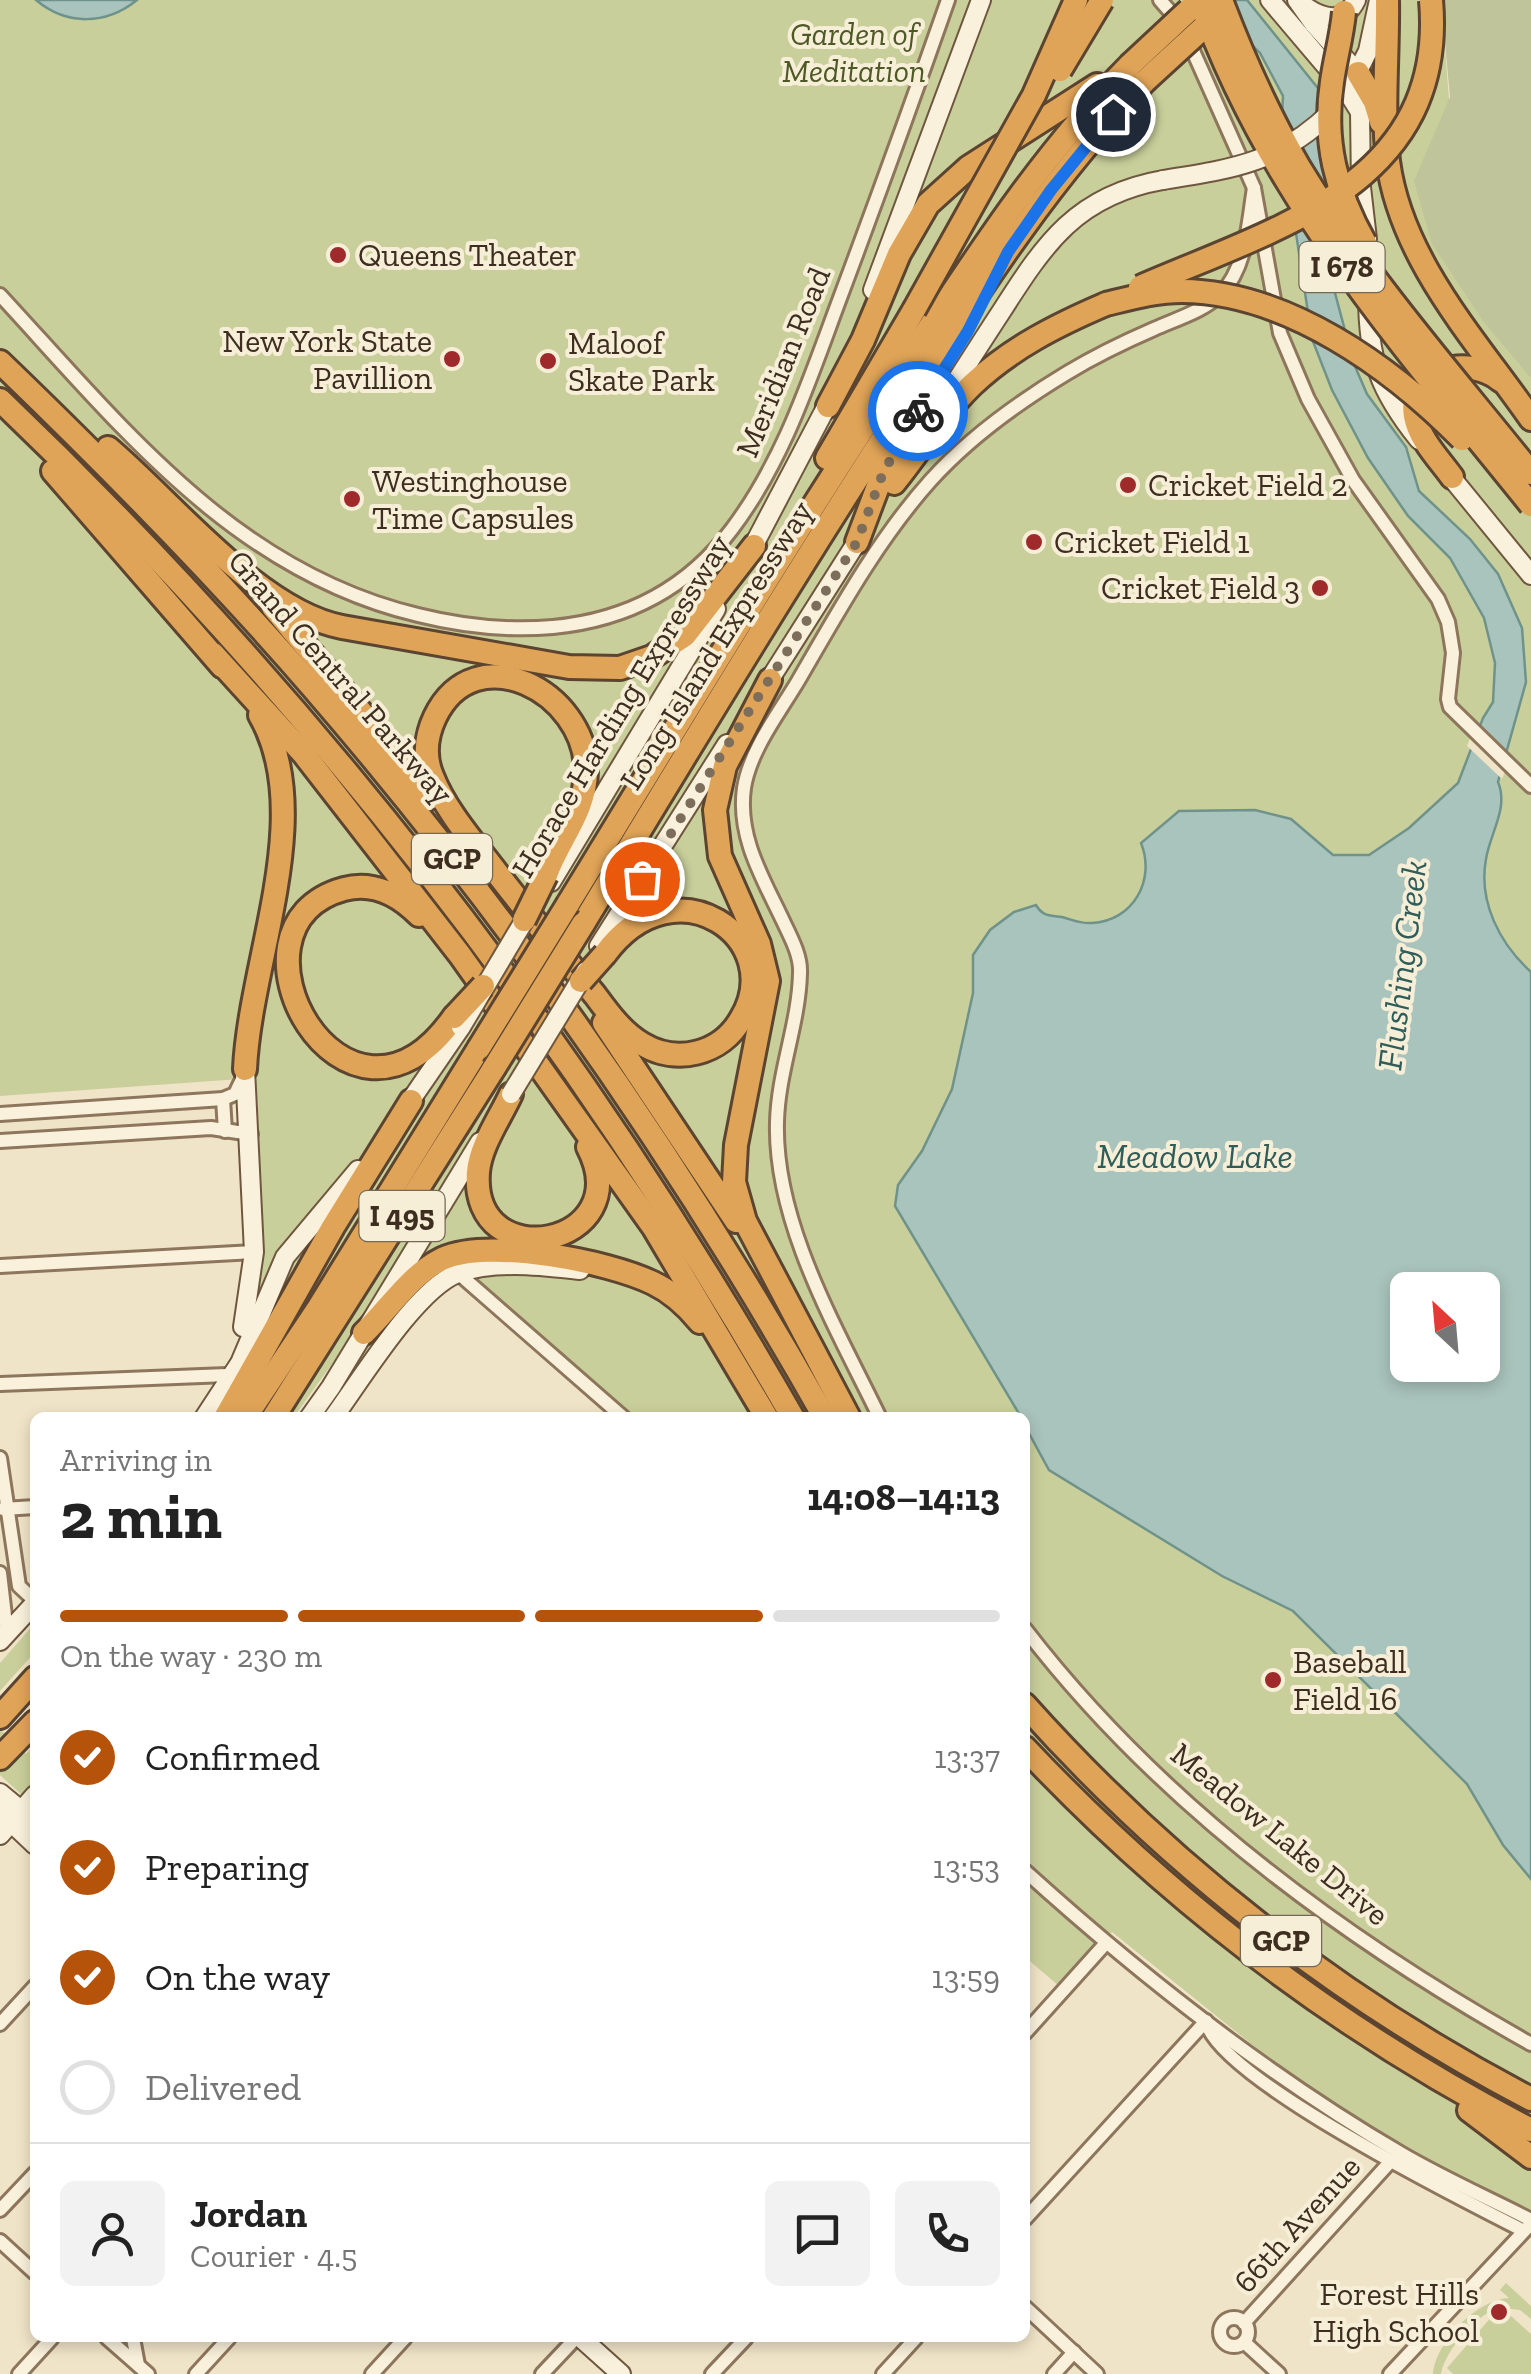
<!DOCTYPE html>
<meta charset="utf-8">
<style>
body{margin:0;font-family:"Zilla Slab",serif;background:#f2f2f2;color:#222;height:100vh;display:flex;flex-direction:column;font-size:38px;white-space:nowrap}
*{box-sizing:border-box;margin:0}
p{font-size:32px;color:#767676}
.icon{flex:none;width:55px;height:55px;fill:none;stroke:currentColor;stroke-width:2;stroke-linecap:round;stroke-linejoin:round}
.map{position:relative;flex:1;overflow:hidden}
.sheet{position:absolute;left:30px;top:1412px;width:1000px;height:930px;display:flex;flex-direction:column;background:#fff;border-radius:15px;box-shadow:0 5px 15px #0003}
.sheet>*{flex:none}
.needle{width:65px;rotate:334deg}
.fabs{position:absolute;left:1390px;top:1272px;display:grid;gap:20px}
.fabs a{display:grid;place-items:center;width:110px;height:110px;border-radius:15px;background:#fff;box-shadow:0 5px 15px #0003;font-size:50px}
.pin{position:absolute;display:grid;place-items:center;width:85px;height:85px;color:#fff;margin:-42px;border:5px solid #fff;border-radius:50%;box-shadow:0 2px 10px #0007}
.courier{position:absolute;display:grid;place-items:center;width:100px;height:100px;margin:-50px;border:8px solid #1a73e8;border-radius:50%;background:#fff;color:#222;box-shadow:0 2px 12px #0007}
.head em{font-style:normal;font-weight:700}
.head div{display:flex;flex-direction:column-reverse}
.head{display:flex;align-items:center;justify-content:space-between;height:170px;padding:0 30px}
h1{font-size:65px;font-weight:700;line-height:75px}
.bar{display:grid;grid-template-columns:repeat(4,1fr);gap:15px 10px;align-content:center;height:120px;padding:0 30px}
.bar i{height:12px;border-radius:8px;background:#e0e0e0}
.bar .current{background:#b45309}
.bar p{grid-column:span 4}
.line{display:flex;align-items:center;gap:25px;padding:0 30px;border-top:2px solid #e0e0e0}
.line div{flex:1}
.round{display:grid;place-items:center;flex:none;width:105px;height:105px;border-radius:15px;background:#f2f2f2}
ol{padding:0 30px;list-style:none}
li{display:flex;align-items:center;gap:30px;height:110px}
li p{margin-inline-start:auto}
li .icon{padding:10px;border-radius:50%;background:#b45309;color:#fff;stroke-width:4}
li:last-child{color:#767676}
li i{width:55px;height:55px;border:5px solid #e0e0e0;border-radius:50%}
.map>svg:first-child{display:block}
.green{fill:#c9cf9b;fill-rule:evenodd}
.cemetery{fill:#bfc49a}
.water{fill:#a9c4bc;stroke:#6f938a;stroke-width:2.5;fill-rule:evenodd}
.pier{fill:#f0e4c8}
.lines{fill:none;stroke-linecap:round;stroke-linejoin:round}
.street-casing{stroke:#8d765c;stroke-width:18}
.secondary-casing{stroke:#6f573f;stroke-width:22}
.highway-casing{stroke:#5b4430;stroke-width:28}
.street{stroke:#faf1dc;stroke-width:12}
.secondary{stroke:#faf1dc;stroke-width:18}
.highway{stroke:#e0a458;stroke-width:22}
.secondary-bridge-casing{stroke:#6f573f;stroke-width:22;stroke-linecap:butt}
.highway-bridge-casing{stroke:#5b4430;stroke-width:28;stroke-linecap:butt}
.secondary-bridge{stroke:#faf1dc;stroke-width:18}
.highway-bridge{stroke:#e0a458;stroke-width:22}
.done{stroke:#7c6e5b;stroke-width:10;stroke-dasharray:0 18}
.route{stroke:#1a73e8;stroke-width:12}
.poi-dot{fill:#9e2a2b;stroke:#f7eed8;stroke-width:4}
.labels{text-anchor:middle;stroke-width:8;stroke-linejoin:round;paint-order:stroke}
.shield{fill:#f7eed8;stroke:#756857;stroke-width:2.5}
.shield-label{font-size:30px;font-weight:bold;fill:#3d2e20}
.park-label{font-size:32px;font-style:italic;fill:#4d5a26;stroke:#f7eed8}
.poi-label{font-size:32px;fill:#3d2e20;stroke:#f7eed8;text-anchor:start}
.street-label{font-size:32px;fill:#3d2e20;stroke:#f7eed8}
.water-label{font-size:35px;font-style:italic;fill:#2f5d5a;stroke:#f7eed8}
</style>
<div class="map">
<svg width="1531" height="2374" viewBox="0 0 1531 2374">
<rect width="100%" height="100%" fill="#f0e4c8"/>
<g class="green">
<path d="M0 0H1441L1449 99 1531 338V2220L1304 2092 1255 2047 1112 1932 1092 1949 1059 1986 1025 1957V1418L635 1417 462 1271 405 1320 360 1381 334 1361 294 1417H285L326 1355 288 1326 254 1351 264 1309 253 1300 255 1078 0 1096ZM1408 1290H1482V1365H1408Z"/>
<path d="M35 1623V1652L0 1691V1663Z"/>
<path d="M0 1729 26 1754 35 1745V1782L23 1796 0 1775Z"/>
<path d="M1506 2283 1531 2306V2319L1520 2310 1502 2308 1531 2334V2374H1453L1447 2368 1500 2307C1477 2314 1445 2350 1441 2374H1433C1436 2342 1476 2300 1509 2298L1500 2290Z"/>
</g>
<path class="cemetery" d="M1441 0H1531V378L1483 321 1432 244 1414 181 1450 97Z"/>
<g class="water">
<path d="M36 0H137C106 25 67 26 36 0Z"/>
<path d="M1206 0H1247L1321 92 1326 147 1325 219 1335 293 1354 364 1367 394 1406 447 1419 491 1470 539 1498 574 1522 628 1526 682 1498 782C1509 808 1490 833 1486 859 1478 902 1500 944 1531 972V1879L1503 1845 1467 1784 1293 1611 1222 1576 1049 1470 1025 1426V1418L1021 1417 895 1206 898 1185 922 1151 952 1089 973 993V955L990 930 1014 912 1036 905C1043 917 1050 915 1062 917 1073 920 1080 924 1092 923 1133 921 1156 880 1141 843L1179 811 1255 810 1291 819 1333 855H1369L1409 828 1458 783 1483 718 1493 702 1495 663 1484 618 1450 558 1408 516 1368 458 1332 390 1312 339 1281 134 1283 96 1260 53ZM1408 1290H1482V1365H1408Z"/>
</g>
<path class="pier" d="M1476 723 1511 756 1502 779 1467 746Z"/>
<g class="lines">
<g class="street-casing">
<g id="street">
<path d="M1160 0 1181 24 1254 188 1280 333 1308 399 1353 480 1438 599 1448 622 1453 653 1448 699 1450 707 1531 786"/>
<path d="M0 295C121 426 235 572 418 615 462 626 507 631 553 627 627 620 687 589 732 529 784 460 810 378 840 298 877 199 913 100 948 0"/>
<path d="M223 1099 225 1131"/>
<path d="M0 1114 223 1099 235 1094 244 1075"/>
<path d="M0 1141 211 1128 251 1134"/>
<path d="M0 1266 254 1252"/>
<path d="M458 1273 624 1418"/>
<path d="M0 1384 227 1375"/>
<path d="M880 1418C837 1329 774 1223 777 1122 778 1072 799 1023 800 973 801 956 791 938 784 923 764 880 737 838 744 788 750 750 779 713 798 681 838 612 878 539 931 480 969 438 1019 402 1067 373 1095 356 1124 342 1154 329 1176 319 1204 311 1221 294 1247 266 1248 224 1254 188"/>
<path d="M0 1458 19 1586 35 1601"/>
<path d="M3 1509 35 1507"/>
<path d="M0 1573 7 1633 2 1632"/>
<path d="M1025 1629C1158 1802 1342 1938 1531 2044"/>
<path d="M1025 1871C1141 1976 1267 2075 1402 2154 1443 2178 1488 2198 1531 2220"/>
<path d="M0 2024 35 1986"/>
<path d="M1207 2024C1223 2080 1463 2200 1522 2230"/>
<path d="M1025 2033 1106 1943"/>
<path d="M0 2210 35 2173"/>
<path d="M1025 2219 1206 2021"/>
<path d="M0 2241 35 2273"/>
<path d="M1025 2307 1097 2374"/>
<circle cx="1234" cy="2332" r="14"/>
<path d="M1244 2323 1390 2162"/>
<path d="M107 2338 148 2374"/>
<path d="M133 2338 138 2365"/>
<path d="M1244 2342 1279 2374"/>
<path d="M19 2374 52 2338"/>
<path d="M196 2374 229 2338"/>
<path d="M372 2374 405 2338"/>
<path d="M542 2374 576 2338"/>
<path d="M712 2374 746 2338"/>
<path d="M883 2374 916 2338"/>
<path d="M1054 2374 1074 2352"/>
<path d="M1390 2374 1528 2227"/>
</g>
</g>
<g class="secondary-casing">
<g id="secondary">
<path d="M1270 0 1347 91 1360 112 1361 187 1367 239"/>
<path d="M1297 0 1314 24 1358 73"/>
<path d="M1303 5C1322 19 1344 25 1356 0"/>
<path d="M1352 83 1368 51 1379 0"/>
<path d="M873 290 981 0"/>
<path d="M1368 295C1368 359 1379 390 1419 440"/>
<path d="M938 410C959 377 980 344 1001 312 1045 243 1077 195 1163 180"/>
<path d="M1446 471 1531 575"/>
<path d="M748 556 831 398"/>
<path d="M763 690 862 534"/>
<path d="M551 882 716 609"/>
<path d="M599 946 727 744"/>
<path d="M404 1110 461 1027"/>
<path d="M243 1327 254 1252 245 1069"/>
<path d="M204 1418 240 1363 285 1257 358 1170"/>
<path d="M309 1418 331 1387 480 1142"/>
<path d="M333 1418C361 1380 416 1289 458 1273 495 1260 542 1266 580 1270"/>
<path d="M0 1641 35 1603"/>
<path d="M0 1793 35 1822"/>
<path d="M0 1812 35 1845"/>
<path d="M0 1835 35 1795"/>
<path d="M581 2338 621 2374"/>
</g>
</g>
<g class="highway-casing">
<g id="highway">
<path d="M1387 0C1388 53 1382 108 1388 161 1401 260 1476 340 1531 419"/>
<path d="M1358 73 1375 102 1381 122"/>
<path d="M0 362C109 467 215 574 314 689 508 914 679 1159 825 1418"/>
<path d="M0 400C313 699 578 1042 793 1418"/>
<path d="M828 406 863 340 899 254 928 204 969 167 1097 85"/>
<path d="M108 448C173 503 259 611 342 627L569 667 620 668 652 657 685 635 754 546"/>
<path d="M827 458 914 310"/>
<path d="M53 471 222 666"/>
<path d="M1452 477C1439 459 1419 439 1415 416 1407 367 1470 355 1500 380"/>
<path d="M894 483C920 451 942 414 972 385 1011 348 1057 325 1106 304"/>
<path d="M857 542 883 473 913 418"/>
<path d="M273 607 432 797"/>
<path d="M213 654 303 753 460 955 654 1228 767 1418"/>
<path d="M770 680 725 766 715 810 720 856 759 944 768 981 736 1145 734 1182 745 1221 849 1418"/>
<path d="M546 875C559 838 586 812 586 770 586 692 475 634 435 717 426 736 424 757 432 776 446 812 477 846 500 877 531 917 563 956 595 995 609 1014 622 1032 642 1044 677 1065 721 1054 741 1019 789 940 676 858 605 954"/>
<path d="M568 904C678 725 786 544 902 369 972 263 1040 156 1130 65"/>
<path d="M419 915C399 895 373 881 344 889 209 926 346 1171 454 1017"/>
<path d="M583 924C686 754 789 583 898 415 973 299 1048 180 1145 81"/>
<path d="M604 1023 736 1221"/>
<path d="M245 1069C250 959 317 815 260 715"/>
<path d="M511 1094C500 1118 480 1146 478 1172 470 1279 640 1247 588 1147"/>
<path d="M364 1333C389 1309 410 1275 442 1259 488 1238 608 1261 653 1283 672 1292 687 1306 700 1322"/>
<path d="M225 1418 333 1227 411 1101"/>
<path d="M245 1418 319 1307 479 1048"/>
<path d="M273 1418 494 1068"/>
<path d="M1025 1705C1168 1865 1341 2000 1531 2099"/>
<path d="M0 1717 35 1678"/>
<path d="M1025 1748C1171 1903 1342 2032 1531 2130"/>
<path d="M0 1758 35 1722"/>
<path d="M1469 2110 1531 2157"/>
</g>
</g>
<use href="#street" class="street"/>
<use href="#secondary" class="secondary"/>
<use href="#highway" class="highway"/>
<g class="secondary-bridge-casing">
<g id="secondary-bridge">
<path d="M1163 180C1232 169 1279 163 1331 112"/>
<path d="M461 1027 530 911"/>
<path d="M511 1094 586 971"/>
</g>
</g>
<g class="highway-bridge-casing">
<g id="highway-bridge">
<path d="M1200 0C1268 195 1404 347 1531 505"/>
<path d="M1221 0C1243 58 1268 114 1299 167 1365 276 1451 373 1531 473"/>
<path d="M1344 12C1342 36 1335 59 1332 82 1323 141 1336 192 1365 243"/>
<path d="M1130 65 1189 10"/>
<path d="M1060 70 1102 0"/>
<path d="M1145 81 1216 16"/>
<path d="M1140 287C1275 228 1447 185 1431 0"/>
<path d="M1106 304C1131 298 1155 291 1182 291 1287 292 1391 367 1462 439"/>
<path d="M914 310 1034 95 1076 0"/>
<path d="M524 920 546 875"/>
<path d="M581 981 605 954"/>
<path d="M454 1017 483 986"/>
<path d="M479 1048 568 904"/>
<path d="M494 1068 583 924"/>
</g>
</g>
<use href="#secondary-bridge" class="secondary-bridge"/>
<use href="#highway-bridge" class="highway-bridge"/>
</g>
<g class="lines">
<path class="done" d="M642 879 857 542 883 473 918 411"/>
<path class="route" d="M918 411 968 331 1008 252 1051 190 1113 114"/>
</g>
<g class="poi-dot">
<circle cx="338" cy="255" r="10"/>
<circle cx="452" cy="359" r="10"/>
<circle cx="548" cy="361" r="10"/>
<circle cx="1128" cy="485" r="10"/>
<circle cx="352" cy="499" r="10"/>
<circle cx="1034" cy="542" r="10"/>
<circle cx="1320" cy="588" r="10"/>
<circle cx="1273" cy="1680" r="10"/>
<circle cx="1499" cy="2312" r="10"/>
</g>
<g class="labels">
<g class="shield">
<rect x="1299.5" y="242" width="85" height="50" rx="8"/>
<rect x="412" y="834" width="80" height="50" rx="8"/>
<rect x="359.5" y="1191" width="85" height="50" rx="8"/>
<rect x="1241" y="1916" width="80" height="50" rx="8"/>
</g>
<g class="shield-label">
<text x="1342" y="277">I 678</text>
<text x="452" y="869">GCP</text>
<text x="402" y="1226">I 495</text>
<text x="1281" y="1951">GCP</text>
</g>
<g class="park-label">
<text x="854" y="45">Garden of<tspan x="854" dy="37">Meditation</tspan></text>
</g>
<g class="poi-label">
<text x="358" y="266">Queens Theater</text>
<text x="432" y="352" text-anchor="end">New York State<tspan x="432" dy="37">Pavillion</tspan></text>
<text x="568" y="354">Maloof<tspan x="568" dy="37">Skate Park</tspan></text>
<text x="372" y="492">Westinghouse<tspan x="372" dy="37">Time Capsules</tspan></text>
<text x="1148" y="496">Cricket Field 2</text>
<text x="1054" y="553">Cricket Field 1</text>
<text x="1300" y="599" text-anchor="end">Cricket Field 3</text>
<text x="1293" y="1673">Baseball<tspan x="1293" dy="37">Field 16</tspan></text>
<text x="1479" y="2305" text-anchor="end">Forest Hills<tspan x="1479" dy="37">High School</tspan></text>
</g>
<g class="street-label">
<text transform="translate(783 362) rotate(-68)" y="11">Meridian Road</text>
<text transform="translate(716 645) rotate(-58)" y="11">Long Island Expressway</text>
<text transform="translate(341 677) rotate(49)" y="11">Grand Central Parkway</text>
<text transform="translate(621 706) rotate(-59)" y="11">Horace Harding Expressway</text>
<text transform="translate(1280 1834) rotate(39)" y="11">Meadow Lake Drive</text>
<text transform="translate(1297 2224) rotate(-48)" y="11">66th Avenue</text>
</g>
<g class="water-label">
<text transform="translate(1402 965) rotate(-83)" y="12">Flushing Creek</text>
<text x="1195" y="1168">Meadow Lake</text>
</g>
</g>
</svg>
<div class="fabs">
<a><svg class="needle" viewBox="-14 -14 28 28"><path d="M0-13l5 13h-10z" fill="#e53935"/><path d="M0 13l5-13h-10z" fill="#767676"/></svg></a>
</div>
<div class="pin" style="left:642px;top:879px;background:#ea580c"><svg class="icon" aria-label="bag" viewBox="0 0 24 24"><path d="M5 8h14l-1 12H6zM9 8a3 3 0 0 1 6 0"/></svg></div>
<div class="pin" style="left:1113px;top:114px;background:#1f2937"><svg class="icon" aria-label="home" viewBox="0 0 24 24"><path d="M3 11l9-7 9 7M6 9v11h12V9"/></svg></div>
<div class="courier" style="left:918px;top:411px"><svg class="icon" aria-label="bike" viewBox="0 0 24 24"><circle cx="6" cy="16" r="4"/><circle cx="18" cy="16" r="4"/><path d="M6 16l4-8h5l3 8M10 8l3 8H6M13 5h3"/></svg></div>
<section class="sheet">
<div class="head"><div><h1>2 min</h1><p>Arriving in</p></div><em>14:08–14:13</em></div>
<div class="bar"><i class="current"></i><i class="current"></i><i class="current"></i><i></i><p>On the way · 230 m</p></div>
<ol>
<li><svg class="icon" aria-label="check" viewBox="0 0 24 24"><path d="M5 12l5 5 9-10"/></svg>Confirmed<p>13:37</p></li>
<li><svg class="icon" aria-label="check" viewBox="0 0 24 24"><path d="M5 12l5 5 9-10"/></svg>Preparing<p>13:53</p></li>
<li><svg class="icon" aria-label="check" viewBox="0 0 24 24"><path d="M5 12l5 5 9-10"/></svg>On the way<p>13:59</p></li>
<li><i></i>Delivered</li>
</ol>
<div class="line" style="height:180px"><a class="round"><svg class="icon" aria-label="person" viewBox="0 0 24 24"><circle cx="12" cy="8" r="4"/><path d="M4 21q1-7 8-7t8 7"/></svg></a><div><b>Jordan</b><p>Courier · 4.5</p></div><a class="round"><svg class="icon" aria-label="chat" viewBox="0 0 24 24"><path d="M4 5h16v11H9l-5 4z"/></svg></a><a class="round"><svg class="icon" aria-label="phone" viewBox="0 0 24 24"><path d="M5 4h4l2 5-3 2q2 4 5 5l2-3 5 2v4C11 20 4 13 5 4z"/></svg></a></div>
</section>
</div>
